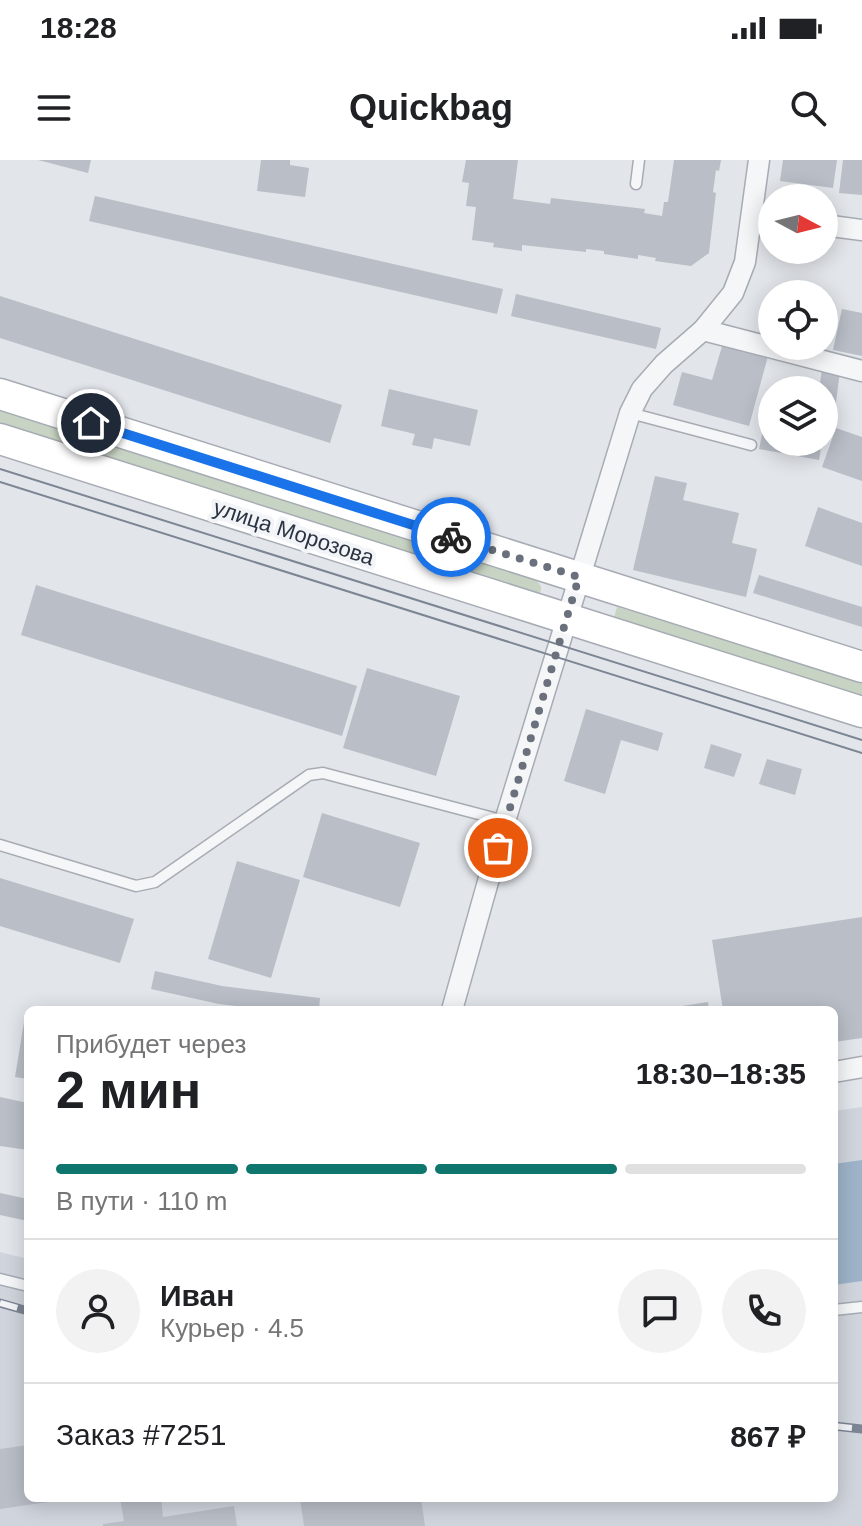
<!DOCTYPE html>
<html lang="ru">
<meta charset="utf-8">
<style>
body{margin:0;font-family:Arial,sans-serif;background:#f2f2f2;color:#202124;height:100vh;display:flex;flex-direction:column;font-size:30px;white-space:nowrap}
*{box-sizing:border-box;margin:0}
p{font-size:26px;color:#757577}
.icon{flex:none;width:44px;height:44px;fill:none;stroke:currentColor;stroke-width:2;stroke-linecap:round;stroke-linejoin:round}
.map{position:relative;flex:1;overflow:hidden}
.sheet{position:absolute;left:24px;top:846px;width:814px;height:496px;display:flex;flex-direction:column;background:#fff;border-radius:12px;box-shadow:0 4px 20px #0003}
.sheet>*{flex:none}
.needle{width:52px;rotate:97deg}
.controls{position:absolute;left:758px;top:24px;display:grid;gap:16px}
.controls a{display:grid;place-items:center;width:80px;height:80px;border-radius:50%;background:#fff;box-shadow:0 4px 20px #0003;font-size:40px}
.pin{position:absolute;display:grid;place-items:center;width:68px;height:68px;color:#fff;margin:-34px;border:4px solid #fff;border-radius:50%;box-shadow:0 2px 8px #0007}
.courier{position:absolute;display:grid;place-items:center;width:80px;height:80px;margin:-40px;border:6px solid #1a73e8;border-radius:50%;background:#fff;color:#222;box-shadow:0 2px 10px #0007}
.overview em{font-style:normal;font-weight:700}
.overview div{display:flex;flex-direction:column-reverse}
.overview{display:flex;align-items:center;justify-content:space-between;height:136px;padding:0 32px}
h1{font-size:52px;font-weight:700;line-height:60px}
.bar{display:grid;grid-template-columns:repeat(4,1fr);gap:12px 8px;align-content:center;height:96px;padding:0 32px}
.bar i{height:10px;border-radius:6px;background:#e0e0e0}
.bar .current{background:#0f766e}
.bar p{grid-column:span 4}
.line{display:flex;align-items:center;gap:20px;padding:0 32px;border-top:2px solid #e0e0e0}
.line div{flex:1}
.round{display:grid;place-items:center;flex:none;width:84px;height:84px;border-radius:42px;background:#f2f2f2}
.status{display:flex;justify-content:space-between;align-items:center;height:56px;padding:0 40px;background:#fff;direction:ltr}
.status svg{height:22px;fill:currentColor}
header{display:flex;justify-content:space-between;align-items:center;height:104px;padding:0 32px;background:#fff;font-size:36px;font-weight:700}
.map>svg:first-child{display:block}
.built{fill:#d0d4dc}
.green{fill:#c8d4c3}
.water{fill:#9eb3c9}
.building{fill:#b9bec7}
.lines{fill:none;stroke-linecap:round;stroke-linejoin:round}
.lane-casing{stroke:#a7acb4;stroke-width:13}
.street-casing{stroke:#a7acb4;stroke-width:23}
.secondary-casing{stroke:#a7acb4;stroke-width:33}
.lane{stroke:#f5f6f8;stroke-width:10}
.street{stroke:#f5f6f8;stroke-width:20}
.secondary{stroke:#fff;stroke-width:30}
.tram{stroke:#7c8593;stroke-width:2}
.rail-casing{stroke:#7c8593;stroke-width:9}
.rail{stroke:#f2f4f7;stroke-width:6;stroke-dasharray:18;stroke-linecap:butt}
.done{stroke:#6a717c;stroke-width:8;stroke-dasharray:0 14.4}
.route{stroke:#1a73e8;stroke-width:10}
.labels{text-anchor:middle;stroke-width:8;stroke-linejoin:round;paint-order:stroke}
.street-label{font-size:22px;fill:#2a3341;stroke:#f2f4f7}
</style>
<div class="status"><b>18:28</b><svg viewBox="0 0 49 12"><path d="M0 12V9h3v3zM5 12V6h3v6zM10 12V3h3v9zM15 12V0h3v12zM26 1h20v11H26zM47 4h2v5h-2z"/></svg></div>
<header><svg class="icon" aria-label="menu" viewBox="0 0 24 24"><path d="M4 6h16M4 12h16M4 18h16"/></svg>Quickbag<svg class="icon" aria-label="search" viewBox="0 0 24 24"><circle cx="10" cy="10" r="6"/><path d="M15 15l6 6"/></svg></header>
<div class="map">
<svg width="862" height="1366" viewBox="0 0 862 1366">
<rect width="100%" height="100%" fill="#e2e5ea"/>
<path class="built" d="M862 947V1366H0V1092L28 1099V1338H834V951Z"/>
<g class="green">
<path d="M0 249 535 420C542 425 544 430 536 436L0 270Z"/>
<path d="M617 447 862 522V542L612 465Z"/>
</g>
<path class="water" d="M862 1000V1121L834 1125V1004Z"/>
<g class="building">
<path d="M38 0H91L88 13Z"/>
<path d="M261 0H290V5L309 8 305 37 257 31Z"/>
<path d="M466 0H518L513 39 550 44 551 38 645 49 644 53 662 56 664 42H668L674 0H721L719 11 716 10 713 32 716 33 709 93 691 106 655 101 656 98 638 95V99L604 94V91L586 89V92L522 85V91L493 87 494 83 472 80 476 47 466 46 469 23 462 22Z"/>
<path d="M783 0H837L833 28 780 21Z"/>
<path d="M843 0H862V35L839 33Z"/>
<path d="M95 36 503 129 497 154 89 61Z"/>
<path d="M516 134 661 168 656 189 511 156Z"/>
<path d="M0 136 342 245 330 283 0 178Z"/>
<path d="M842 149 862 153V196L833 190Z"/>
<path d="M723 183 768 196 749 266 673 245 682 212 712 220Z"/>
<path d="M822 209 840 211 833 266 824 265V230H819Z"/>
<path d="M389 229 478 250 470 286 434 278 432 289 412 285 415 274 381 266Z"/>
<path d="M766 256 772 257V282H822L819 300 759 289Z"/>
<path d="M836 268 862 277V321L822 307Z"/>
<path d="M655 316 687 323 683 340 739 353 732 383 757 389 746 437 633 410Z"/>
<path d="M818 347 862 363V406L805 386Z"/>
<path d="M759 415 862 447V467L753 433Z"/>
<path d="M36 425 357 526 342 576 21 475Z"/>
<path d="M367 508 460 536 436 616 343 588Z"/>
<path d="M586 549 663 573 658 591 621 580 605 634 564 621Z"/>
<path d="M711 584 742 594 734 617 704 608Z"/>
<path d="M767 599 802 609 795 635 759 624Z"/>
<path d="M322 653 420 683 400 747 303 717Z"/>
<path d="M237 701 300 720 271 818 208 799Z"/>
<path d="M0 718 134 759 120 803 0 766Z"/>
<path d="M862 757V878L834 882V850H723L712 780Z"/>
<path d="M155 811 222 826 320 838 319 850H269L219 844 151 829Z"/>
<path d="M708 842 709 850H669V848Z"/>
<path d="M24 862 28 863V919L15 917Z"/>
<path d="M0 937 28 943V990L0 986Z"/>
<path d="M0 1033 28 1039V1061L0 1055Z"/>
<path d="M28 1285V1338H62V1340L0 1349V1289Z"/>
<path d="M120 1338H161L163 1357 234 1346 237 1366H103V1364L124 1361Z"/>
<path d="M300 1338H421L425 1366H304Z"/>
</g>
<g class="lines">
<g class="lane-casing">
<g id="lane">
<path d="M636 24 639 0"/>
<path d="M630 253 751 285"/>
<path d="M0 685 136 726 155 722 309 615 323 613 505 661"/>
<path d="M0 1119 28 1126"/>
<path d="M834 1150 862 1147"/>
</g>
</g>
<g class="street-casing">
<g id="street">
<path d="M824 65 862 70"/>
<path d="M703 170 862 211"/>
<path d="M452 850 505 661 630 253 642 229 664 204 703 170 733 133 745 102 759 0"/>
<path d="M834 912 862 907"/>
</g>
</g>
<g class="secondary-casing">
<g id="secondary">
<path d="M0 234 862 507"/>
<path d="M0 279 862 552"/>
</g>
</g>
<use href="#lane" class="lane"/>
<use href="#street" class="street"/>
<use href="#secondary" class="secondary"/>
<g class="tram">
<path d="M0 309 862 580"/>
<path d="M0 322 862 593"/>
</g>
<g class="rail-casing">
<g id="rail">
<path d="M0 1143 28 1151"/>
<path d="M834 1266 862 1269"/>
</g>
</g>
<use href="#rail" class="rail"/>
</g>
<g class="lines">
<path class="done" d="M451 377 579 417 498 688"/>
<path class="route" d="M91 263 451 377"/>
</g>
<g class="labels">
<g class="street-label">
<text transform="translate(294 372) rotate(18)" y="8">улица Морозова</text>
</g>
</g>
</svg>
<div class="controls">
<a><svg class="needle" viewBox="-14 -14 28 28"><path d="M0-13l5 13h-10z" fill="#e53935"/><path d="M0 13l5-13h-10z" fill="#757577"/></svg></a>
<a><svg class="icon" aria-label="locate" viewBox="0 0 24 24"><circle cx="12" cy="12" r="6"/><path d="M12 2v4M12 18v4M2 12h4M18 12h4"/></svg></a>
<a><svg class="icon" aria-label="layers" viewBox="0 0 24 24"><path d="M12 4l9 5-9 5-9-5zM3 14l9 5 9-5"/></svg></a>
</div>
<div class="pin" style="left:498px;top:688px;background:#ea580c"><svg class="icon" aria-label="bag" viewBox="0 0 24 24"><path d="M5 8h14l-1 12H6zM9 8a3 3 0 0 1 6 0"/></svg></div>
<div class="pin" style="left:91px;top:263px;background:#1f2937"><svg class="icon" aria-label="home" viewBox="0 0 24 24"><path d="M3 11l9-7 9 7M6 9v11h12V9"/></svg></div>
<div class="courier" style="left:451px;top:377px"><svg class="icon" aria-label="bike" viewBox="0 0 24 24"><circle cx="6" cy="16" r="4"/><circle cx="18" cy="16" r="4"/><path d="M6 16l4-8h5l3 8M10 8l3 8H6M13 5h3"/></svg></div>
<section class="sheet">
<div class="overview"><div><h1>2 мин</h1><p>Прибудет через</p></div><em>18:30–18:35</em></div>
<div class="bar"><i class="current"></i><i class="current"></i><i class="current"></i><i></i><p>В пути · 110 m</p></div>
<div class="line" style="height:144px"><a class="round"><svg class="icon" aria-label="person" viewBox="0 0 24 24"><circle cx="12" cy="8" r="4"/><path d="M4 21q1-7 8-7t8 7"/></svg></a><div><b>Иван</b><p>Курьер · 4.5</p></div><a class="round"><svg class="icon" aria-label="chat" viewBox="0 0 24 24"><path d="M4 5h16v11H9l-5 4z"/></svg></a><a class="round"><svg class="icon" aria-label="phone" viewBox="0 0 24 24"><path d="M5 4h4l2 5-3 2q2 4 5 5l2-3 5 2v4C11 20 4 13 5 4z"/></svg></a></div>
<div class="line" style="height:104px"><div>Заказ #7251</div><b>867 ₽</b></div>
</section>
</div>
